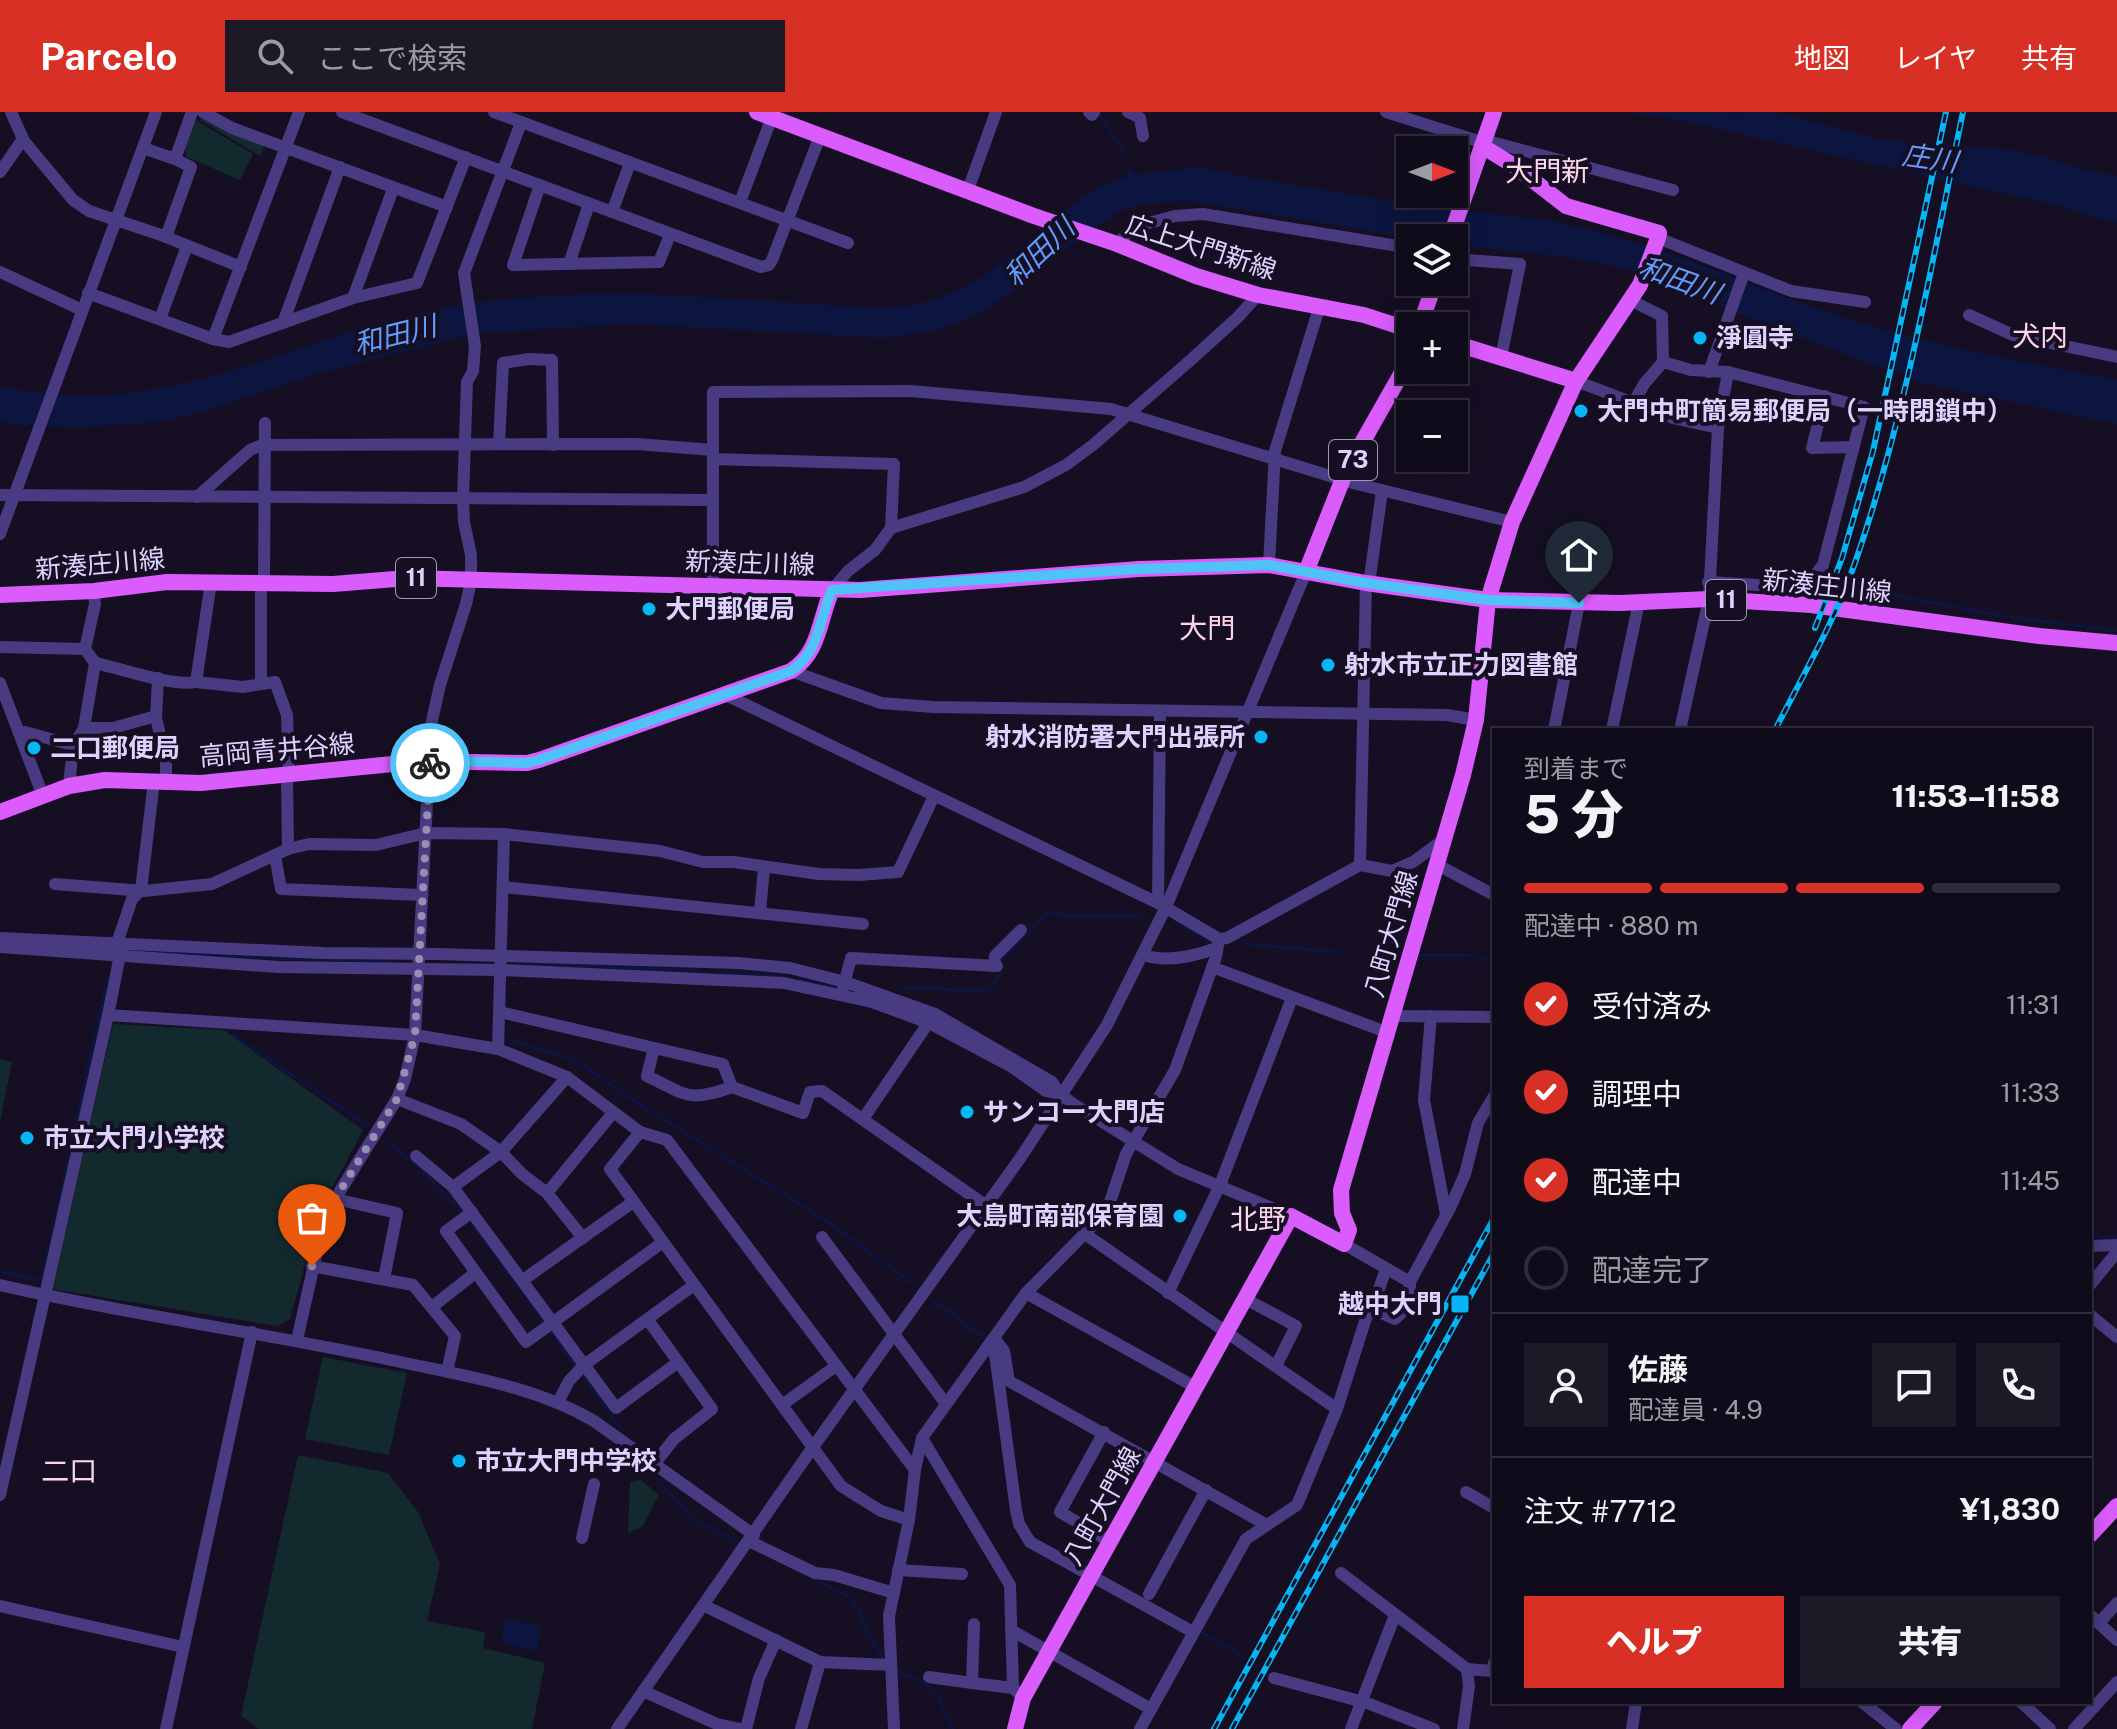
<!DOCTYPE html>
<html lang="ja">
<meta charset="utf-8">
<style>
body{margin:0;font-family:"Public Sans","Noto Sans JP",sans-serif;background:#1e1927;color:#f1f3f6;height:100vh;display:flex;flex-direction:column;font-size:30px;white-space:nowrap}
*{box-sizing:border-box;margin:0}
p{font-size:26px;color:#9c9ba2}
.icon{flex:none;width:44px;height:44px;fill:none;stroke:currentColor;stroke-width:2;stroke-linecap:round;stroke-linejoin:round}
.map{position:relative;flex:1;overflow:hidden}
.side{position:absolute;left:1492px;top:616px;width:600px;height:976px;display:flex;flex-direction:column;background:#100b1a;border-radius:0px;box-shadow:0 4px 20px #0003,0 0 0 2px #302b39}
.side>*{flex:none}
.needle{width:52px;rotate:90deg}
.buttons{position:absolute;left:1396px;top:24px;display:grid;gap:16px}
.buttons a{display:grid;place-items:center;width:72px;height:72px;border-radius:0px;background:#100b1a;box-shadow:0 4px 20px #0003,0 0 0 2px #302b39;font-size:40px}
.pin{position:absolute;display:grid;place-items:center;width:68px;height:68px;color:#fff;margin:-82px -34px;border-radius:50% 50% 50% 0;rotate:-45deg;box-shadow:0 0 8px #0007}
.pin .icon{rotate:45deg}
.courier{position:absolute;display:grid;place-items:center;width:80px;height:80px;margin:-40px;border:6px solid #4fc3f7;border-radius:50%;background:#fff;color:#222;box-shadow:0 2px 10px #0007}
.overview em{font-style:normal;font-weight:800}
.overview div{display:flex;flex-direction:column-reverse}
.overview{display:flex;align-items:center;justify-content:space-between;height:136px;padding:0 32px}
h1{font-size:52px;font-weight:800;line-height:60px}
.bar{display:grid;grid-template-columns:repeat(4,1fr);gap:12px 8px;align-content:center;height:96px;padding:0 32px}
.bar i{height:10px;border-radius:6px;background:#302b39}
.bar .current{background:#d93025}
.bar p{grid-column:span 4}
.line{display:flex;align-items:center;gap:20px;padding:0 32px;border-top:2px solid #302b39}
.line div{flex:1}
.round{display:grid;place-items:center;flex:none;width:84px;height:84px;border-radius:0px;background:#1e1927}
ol{padding:0 32px;list-style:none}
li{display:flex;align-items:center;gap:24px;height:88px}
li p{margin-inline-start:auto}
li .icon{padding:8px;border-radius:50%;background:#d93025;color:#fff;stroke-width:4}
li:last-child{color:#9c9ba2}
li i{width:44px;height:44px;border:4px solid #302b39;border-radius:50%}
.primary-button{display:flex;gap:16px;margin-top:auto;padding:16px 32px}
.primary-button a{flex:1;height:92px;border-radius:0px;background:#d93025;color:#fff;font-size:32px;font-weight:800;line-height:92px;text-align:center}
.primary-button a+a{background:#1e1927;color:#f1f3f6}
header{display:flex;align-items:center;gap:48px;box-sizing:border-box;height:112px;padding:0 40px;background:#d93025;color:#fff}
header strong{font-size:38px}
nav{display:flex;gap:44px;margin-inline-start:auto;font-size:28px}
.search{width:560px;height:72px;background:#1e1927;display:flex;align-items:center;gap:20px;box-sizing:border-box;padding:0 28px;border-radius:0px;color:#9c9ba2;font-size:30px}
.map>svg:first-child{display:block}
.green{fill:#122a2d}
.water{fill:#0b1540}
.lines{fill:none;stroke-linecap:round;stroke-linejoin:round}
.stream{stroke:#0b1540;stroke-width:3}
.minor{stroke:#493b81;stroke-width:12}
.major{stroke:#da5cfc;stroke-width:16}
.rail-casing{stroke:#05b6f7;stroke-width:6}
.rail{stroke:#160f23;stroke-width:3;stroke-dasharray:9;stroke-linecap:butt}
.done{stroke:#988eb1;stroke-width:8;stroke-dasharray:0 14.4}
.route{stroke:#4fc3f7;stroke-width:10}
.poi-dot{fill:#05b6f7;stroke:#160f23;stroke-width:3}
.labels{text-anchor:middle;stroke-width:8;stroke-linejoin:round;paint-order:stroke}
.shield{fill:#160f23;stroke:#a298bc;stroke-width:2}
.shield-label{font-size:24px;font-weight:bold;fill:#ded2fe}
.street-label{font-size:26px;fill:#ded2fe;stroke:#160f23}
.poi-label{font-size:26px;font-weight:bold;fill:#ded2fe;stroke:#160f23;text-anchor:start}
.water-label{font-size:28px;font-style:italic;fill:#629bfc;stroke:#160f23}
.neighbourhood-label{font-size:28px;fill:#fed4e8;stroke:#160f23}
</style>
<header>
<strong>Parcelo</strong>
<div class="search"><svg class="icon" aria-label="search" viewBox="0 0 24 24"><circle cx="10" cy="10" r="6"/><path d="M15 15l6 6"/></svg>ここで検索</div>
<nav><a>地図</a><a>レイヤ</a><a>共有</a></nav>
</header>
<div class="map">
<svg width="2117" height="1617" viewBox="0 0 2117 1617">
<rect width="100%" height="100%" fill="#160f23"/>
<g class="green">
<path d="M202 5 265 32 260 44 200 8Z"/>
<path d="M195 8 253 42 240 68 187 45 184 36Z"/>
<path d="M113 912 224 918 363 1018 319 1101 290 1207 277 1214 52 1177Z"/>
<path d="M0 947 12 950 0 1009Z"/>
<path d="M323 1245 407 1261 389 1343 305 1327Z"/>
<path d="M298 1343 388 1361 418 1400 440 1452 427 1509 485 1520 483 1536 545 1551 532 1617H259L241 1604Z"/>
<path d="M641 1368 659 1383 642 1415 628 1421 630 1370Z"/>
</g>
<g class="water">
<path d="M1625 0H1730L1740 4 1738 0H1776L1883 28 2010 38 2043 45 2085 58 2117 64V111L2051 92 1683 9Z"/>
<path d="M1197 55C1279 71 1360 85 1443 96 1492 103 1544 105 1593 118 1688 144 1779 187 1874 215 1954 238 2036 252 2117 268V312L1917 270 1903 261 1874 253 1737 201 1658 163 1652 166C1590 142 1519 142 1454 132V126H1411L1189 89 1147 91 1121 99 1095 115 1001 188 971 205 939 218 883 226 632 212 477 221 327 259 194 302 160 310 81 315 16 313 0 309V274C141 308 256 246 387 209 443 193 509 186 567 183 650 178 732 188 814 192 851 194 893 200 929 189 999 169 1034 114 1093 79 1103 73 1116 70 1127 65V58L1132 56 1135 63Z"/>
<path d="M506 1506 541 1515 537 1539 501 1531Z"/>
</g>
<g class="lines">
<g class="stream">
<path d="M1097 0 1124 39"/>
<path d="M1822 470 2003 504 2117 519"/>
<path d="M1175 808 1208 830"/>
<path d="M1244 832 1341 840"/>
<path d="M162 841 392 850"/>
<path d="M1421 843H1472L1483 848H1494"/>
<path d="M1002 848 1049 800 1072 804 1142 803"/>
<path d="M466 849 486 850"/>
<path d="M518 851 701 859"/>
<path d="M715 860 774 863"/>
<path d="M799 868 838 876"/>
<path d="M900 875 980 879 990 877 1001 860"/>
<path d="M505 895 506 884"/>
<path d="M233 923 366 1013"/>
<path d="M504 924V927L573 947 647 997 827 1109 914 1173"/>
<path d="M388 1030 419 1055 462 1101"/>
<path d="M471 1110 544 1210"/>
<path d="M2090 1125H2117"/>
<path d="M0 1160 39 1168 43 1164 108 864"/>
<path d="M933 1188 987 1228"/>
<path d="M551 1221 574 1252"/>
<path d="M583 1264 621 1317"/>
<path d="M606 1330 629 1348"/>
<path d="M658 1367 692 1407 736 1429"/>
<path d="M814 1467 849 1485 860 1499 867 1521 884 1548"/>
<path d="M1199 1519 1245 1545"/>
<path d="M896 1559C938 1574 935 1579 953 1617"/>
</g>
<g class="minor">
<path d="M11 0 24 29 73 88 89 99 161 123 241 155"/>
<path d="M203 0 232 16 447 95"/>
<path d="M342 0 761 155 769 153 772 148 820 24"/>
<path d="M494 0 848 131"/>
<path d="M1089 0 1092 3 1094 0"/>
<path d="M1128 0 1140 6 1143 24"/>
<path d="M1386 0 1475 28 1482 34"/>
<path d="M1484 28 1673 78"/>
<path d="M143 36 175 47 192 0"/>
<path d="M0 60 23 27"/>
<path d="M540 73 513 153 659 150 670 123"/>
<path d="M968 78 996 0"/>
<path d="M740 90 772 5"/>
<path d="M612 100 630 51"/>
<path d="M166 125 191 55 175 47"/>
<path d="M1658 126 1791 179 1865 190"/>
<path d="M1117 132 1134 115 1175 104 1203 102 1410 136"/>
<path d="M1454 147 1520 152 1501 245"/>
<path d="M569 152 589 92"/>
<path d="M0 160 82 198"/>
<path d="M88 181 213 227 229 230 353 186 417 171 466 45"/>
<path d="M353 186 393 77"/>
<path d="M1630 188 1662 204 1663 250"/>
<path d="M1969 203 2013 223 2117 245"/>
<path d="M160 207 187 134"/>
<path d="M283 211 340 55"/>
<path d="M213 227 299 0"/>
<path d="M1709 260 1744 161"/>
<path d="M1576 269 1673 306 1718 316"/>
<path d="M1825 284 1812 336 1853 335"/>
<path d="M1634 290 1644 272 1663 250 1691 258 1728 260 1864 295 1823 453 1812 467 1795 475 1708 470"/>
<path d="M499 332 503 251 529 247 552 248 553 333"/>
<path d="M713 347 894 352 891 416"/>
<path d="M0 383 713 388"/>
<path d="M197 385 250 338 262 333 637 332 713 338"/>
<path d="M0 422 156 0"/>
<path d="M1269 453 1275 339 1320 193"/>
<path d="M211 470 196 570 243 575 275 570 287 603 289 663"/>
<path d="M264 470 265 311"/>
<path d="M1369 472 1382 379"/>
<path d="M713 474V280L911 279 1111 297 1353 371 1512 410"/>
<path d="M832 478 848 459 875 438 891 416 1024 375 1066 353 1093 333 1193 246 1238 205 1258 183"/>
<path d="M0 535 85 537"/>
<path d="M95 551C120 556 173 575 196 570"/>
<path d="M791 559 881 591 933 595 1447 603 1476 608"/>
<path d="M158 566 156 605 166 651V670"/>
<path d="M0 571 43 684"/>
<path d="M261 571V470"/>
<path d="M726 583 1158 791 1219 827 1227 826 1360 753 1392 759 1413 750 1443 728"/>
<path d="M84 616H113L156 604"/>
<path d="M1554 618 1579 491"/>
<path d="M1612 618 1639 490"/>
<path d="M1680 618 1709 487 1718 316 1728 260"/>
<path d="M19 621 25 620 76 634"/>
<path d="M287 663 288 737"/>
<path d="M69 674 73 635 84 616 95 551 85 537 95 492 94 479"/>
<path d="M275 744 281 777 421 783"/>
<path d="M1436 752 1494 783"/>
<path d="M1360 753 1366 471"/>
<path d="M55 772 144 779 212 772 288 737 309 732 376 733 426 721 504 722 660 739 703 750H734L819 762 859 763 898 760 934 684"/>
<path d="M504 775 863 812"/>
<path d="M1158 791 1160 600"/>
<path d="M760 800 764 756"/>
<path d="M0 826 323 841 438 842 738 851 790 856 845 870 935 902 1052 970 1060 982 1075 993 1178 1057 1291 1104"/>
<path d="M0 835 278 855 501 858 784 871 872 890 929 911 1012 955 1046 979 1060 982"/>
<path d="M1144 843C1167 851 1195 844 1217 836"/>
<path d="M994 854 995 844 1021 818"/>
<path d="M1212 855 1386 920"/>
<path d="M843 876 851 846 997 854"/>
<path d="M500 900 723 952 732 975 803 1001 810 980 822 979 985 1093"/>
<path d="M108 903 415 923 498 937 567 965 640 1020 667 1028 915 1358"/>
<path d="M1392 904 1494 905"/>
<path d="M1431 904 1424 988 1446 1102"/>
<path d="M654 936 647 964C687 983 688 991 732 975"/>
<path d="M498 937 504 722"/>
<path d="M397 987 461 1012 501 1040 522 1062 547 1081 583 1126"/>
<path d="M863 1007 933 904"/>
<path d="M640 1020 610 1057 841 1374 881 1399 909 1408"/>
<path d="M416 1044 453 1075 616 1296 677 1251"/>
<path d="M453 1075 501 1040 567 965"/>
<path d="M547 1081 612 1002"/>
<path d="M335 1087 397 1101 384 1167"/>
<path d="M472 1100 446 1119 526 1230 663 1130"/>
<path d="M1085 1122 1337 1297"/>
<path d="M822 1125 946 1292"/>
<path d="M1344 1132 1410 1170"/>
<path d="M2090 1134 2117 1133"/>
<path d="M312 1154 413 1173 455 1224 447 1260"/>
<path d="M523 1168 633 1090"/>
<path d="M0 1173C131 1203 265 1221 396 1249 464 1264 534 1274 594 1309L754 1423"/>
<path d="M2090 1173 2117 1140"/>
<path d="M1026 1181 1195 1275"/>
<path d="M1168 1181 1220 1073 1292 886"/>
<path d="M1244 1186 1296 1214 1276 1254"/>
<path d="M432 1195 475 1161"/>
<path d="M1374 1198 1395 1207C1407 1197 1410 1185 1410 1170L1450 1096 1465 1062 1478 1011 1494 984"/>
<path d="M2090 1203 2117 1225"/>
<path d="M648 1208 712 1297 674 1327 655 1351"/>
<path d="M994 1226 1004 1239 1009 1269 1265 1412"/>
<path d="M297 1228 322 1117 335 1087 397 987 405 967 415 923 431 613 440 573 466 492 471 469V443L464 410 463 386 467 270 473 259 475 234 464 161 521 11"/>
<path d="M987 1235 995 1242 1016 1398 1019 1412 1030 1430 1193 1520"/>
<path d="M558 1290 569 1269 584 1253 694 1173"/>
<path d="M782 1293 836 1254"/>
<path d="M1104 1320 1060 1400 1109 1429"/>
<path d="M922 1326 1010 1473 1013 1576 1023 1586"/>
<path d="M1466 1380 1494 1396"/>
<path d="M0 1383 108 903 120 843 117 831 132 787 141 778 154 669"/>
<path d="M582 1426 594 1372"/>
<path d="M749 1429 815 1461 834 1463 894 1481"/>
<path d="M898 1458 962 1462"/>
<path d="M1341 1461 1467 1557 1492 1559 1494 1551"/>
<path d="M1149 1482 1206 1378"/>
<path d="M703 1493 820 1550 891 1553"/>
<path d="M0 1494 183 1535"/>
<path d="M2090 1503 2117 1528"/>
<path d="M2099 1511 2117 1491"/>
<path d="M974 1512 972 1571 1013 1576"/>
<path d="M1011 1518 1151 1597"/>
<path d="M929 1565 972 1571"/>
<path d="M1274 1566 1367 1591 1434 1617"/>
<path d="M643 1579 717 1612 740 1617"/>
<path d="M1862 1590 1896 1617"/>
<path d="M2021 1590 2050 1617"/>
<path d="M166 1617 252 1220"/>
<path d="M617 1617 813 1335 1021 1045 1107 913 1166 795 1306 460"/>
<path d="M746 1617 759 1566 776 1528"/>
<path d="M801 1617 820 1550"/>
<path d="M894 1617 889 1504 909 1408 915 1358 922 1326 1026 1181 1107 1099 1126 1042 1175 958 1216 845 1219 827"/>
<path d="M1140 1617 1246 1427 1297 1393 1337 1297 1367 1203 1374 1198V1191L1386 1157"/>
<path d="M1351 1617 1395 1503"/>
<path d="M1463 1617 1469 1574 1467 1557"/>
<path d="M1632 1617 1636 1590"/>
<path d="M2074 1617 2117 1570"/>
</g>
<g class="major">
<path d="M757 0 1034 104 1117 132 1196 164 1258 183 1364 203 1410 218"/>
<path d="M1450 126 1494 0"/>
<path d="M1420 214 1435 170"/>
<path d="M1454 231 1576 269"/>
<path d="M1306 460 1346 359 1400 264 1410 240"/>
<path d="M0 483 94 479 167 470 333 472 408 466 860 478 1139 457 1269 453 1366 471 1488 488 1620 491 1709 487 1811 493 2039 524 2117 531"/>
<path d="M0 700 69 674 105 668 201 671 423 649 527 651 539 648 791 559C820 541 819 507 832 478"/>
<path d="M2090 1423 2117 1394"/>
<path d="M1015 1617 1023 1586 1291 1104 1344 1132 1349 1118 1342 1101 1341 1078 1463 663 1476 608 1488 488 1512 410 1576 269 1640 173 1658 126 1659 121 1566 94 1516 55 1482 34"/>
<path d="M1910 1617 1935 1590"/>
</g>
<g class="rail-casing">
<g id="rail">
<path d="M1815 516 1842 446 1873 339 1946 0"/>
<path d="M1775 618C1803 563 1836 507 1856 448 1906 302 1932 150 1963 0"/>
<path d="M1214 1617 1494 1106"/>
<path d="M1232 1617 1494 1141"/>
</g>
</g>
<use href="#rail" class="rail"/>
</g>
<g class="lines">
<path class="done" d="M312 1154 322 1117 335 1087 397 987 415 923 430 651"/>
<path class="route" d="M430 651V649H437L527 651 539 648 791 559C819 541 819 507 832 478L1139 457 1269 453 1366 471 1488 488 1579 491"/>
</g>
<g class="poi-dot">
<circle cx="1700" cy="226" r="8"/>
<circle cx="1581" cy="299" r="8"/>
<circle cx="649" cy="497" r="8"/>
<circle cx="1328" cy="553" r="8"/>
<circle cx="1261" cy="625" r="8"/>
<circle cx="34" cy="636" r="8"/>
<circle cx="967" cy="1000" r="8"/>
<circle cx="27" cy="1026" r="8"/>
<circle cx="1180" cy="1104" r="8"/>
<rect x="1450" y="1182" width="20" height="20" rx="4"/>
<circle cx="459" cy="1349" r="8"/>
</g>
<g class="labels">
<g class="shield">
<rect x="1329" y="328" width="48" height="40" rx="6"/>
<rect x="396" y="446" width="40" height="40" rx="6"/>
<rect x="1706" y="468" width="40" height="40" rx="6"/>
</g>
<g class="shield-label">
<text x="1353" y="356">73</text>
<text x="416" y="474">11</text>
<text x="1726" y="496">11</text>
</g>
<g class="street-label">
<text transform="translate(1201 135) rotate(18)" y="9">広上大門新線</text>
<text transform="translate(750 451) rotate(2)" y="9">新湊庄川線</text>
<text transform="translate(100 452) rotate(-5)" y="9">新湊庄川線</text>
<text transform="translate(1827 474) rotate(6)" y="9">新湊庄川線</text>
<text transform="translate(277 638) rotate(-5)" y="9">高岡青井谷線</text>
<text transform="translate(1391 822) rotate(-74)" y="9">八町大門線</text>
<text transform="translate(1102 1394) rotate(-61)" y="9">八町大門線</text>
</g>
<g class="poi-label">
<text x="1716" y="235">淨圓寺</text>
<text x="1597" y="308">大門中町簡易郵便局（一時閉鎖中）</text>
<text x="665" y="506">大門郵便局</text>
<text x="1344" y="562">射水市立正力図書館</text>
<text x="1245" y="634" text-anchor="end">射水消防署大門出張所</text>
<text x="50" y="645">二口郵便局</text>
<text x="983" y="1009">サンコー大門店</text>
<text x="43" y="1035">市立大門小学校</text>
<text x="1164" y="1113" text-anchor="end">大島町南部保育園</text>
<text x="1442" y="1201" text-anchor="end">越中大門</text>
<text x="475" y="1358">市立大門中学校</text>
</g>
<g class="water-label">
<text transform="translate(1930 46) rotate(8)" y="10">庄川</text>
<text transform="translate(1039 140) rotate(-44)" y="10">和田川</text>
<text transform="translate(1680 168) rotate(20)" y="10">和田川</text>
<text transform="translate(395 223) rotate(-14)" y="10">和田川</text>
</g>
<g class="neighbourhood-label">
<text x="1547" y="69">大門新</text>
<text x="2040" y="234">犬内</text>
<text x="1207" y="526">大門</text>
<text x="1258" y="1117">北野</text>
<text x="69" y="1369">二口</text>
</g>
</g>
</svg>
<div class="buttons">
<a><svg class="needle" viewBox="-14 -14 28 28"><path d="M0-13l5 13h-10z" fill="#e53935"/><path d="M0 13l5-13h-10z" fill="#9c9ba2"/></svg></a>
<a><svg class="icon" aria-label="layers" viewBox="0 0 24 24"><path d="M12 4l9 5-9 5-9-5zM3 14l9 5 9-5"/></svg></a>
<a>+</a>
<a>−</a>
</div>
<div class="pin" style="left:312px;top:1154px;background:#ea580c"><svg class="icon" aria-label="bag" viewBox="0 0 24 24"><path d="M5 8h14l-1 12H6zM9 8a3 3 0 0 1 6 0"/></svg></div>
<div class="pin" style="left:1579px;top:491px;background:#1f2937"><svg class="icon" aria-label="home" viewBox="0 0 24 24"><path d="M3 11l9-7 9 7M6 9v11h12V9"/></svg></div>
<div class="courier" style="left:430px;top:651px"><svg class="icon" aria-label="bike" viewBox="0 0 24 24"><circle cx="6" cy="16" r="4"/><circle cx="18" cy="16" r="4"/><path d="M6 16l4-8h5l3 8M10 8l3 8H6M13 5h3"/></svg></div>
<section class="side">
<div class="overview"><div><h1>5 分</h1><p>到着まで</p></div><em>11:53–11:58</em></div>
<div class="bar"><i class="current"></i><i class="current"></i><i class="current"></i><i></i><p>配達中 · 880 m</p></div>
<ol>
<li><svg class="icon" aria-label="check" viewBox="0 0 24 24"><path d="M5 12l5 5 9-10"/></svg>受付済み<p>11:31</p></li>
<li><svg class="icon" aria-label="check" viewBox="0 0 24 24"><path d="M5 12l5 5 9-10"/></svg>調理中<p>11:33</p></li>
<li><svg class="icon" aria-label="check" viewBox="0 0 24 24"><path d="M5 12l5 5 9-10"/></svg>配達中<p>11:45</p></li>
<li><i></i>配達完了</li>
</ol>
<div class="line" style="height:144px"><a class="round"><svg class="icon" aria-label="person" viewBox="0 0 24 24"><circle cx="12" cy="8" r="4"/><path d="M4 21q1-7 8-7t8 7"/></svg></a><div><b>佐藤</b><p>配達員 · 4.9</p></div><a class="round"><svg class="icon" aria-label="chat" viewBox="0 0 24 24"><path d="M4 5h16v11H9l-5 4z"/></svg></a><a class="round"><svg class="icon" aria-label="phone" viewBox="0 0 24 24"><path d="M5 4h4l2 5-3 2q2 4 5 5l2-3 5 2v4C11 20 4 13 5 4z"/></svg></a></div>
<div class="line" style="height:104px"><div>注文 #7712</div><b>¥1,830</b></div>
<div class="primary-button"><a>ヘルプ</a><a>共有</a></div>
</section>
</div>
